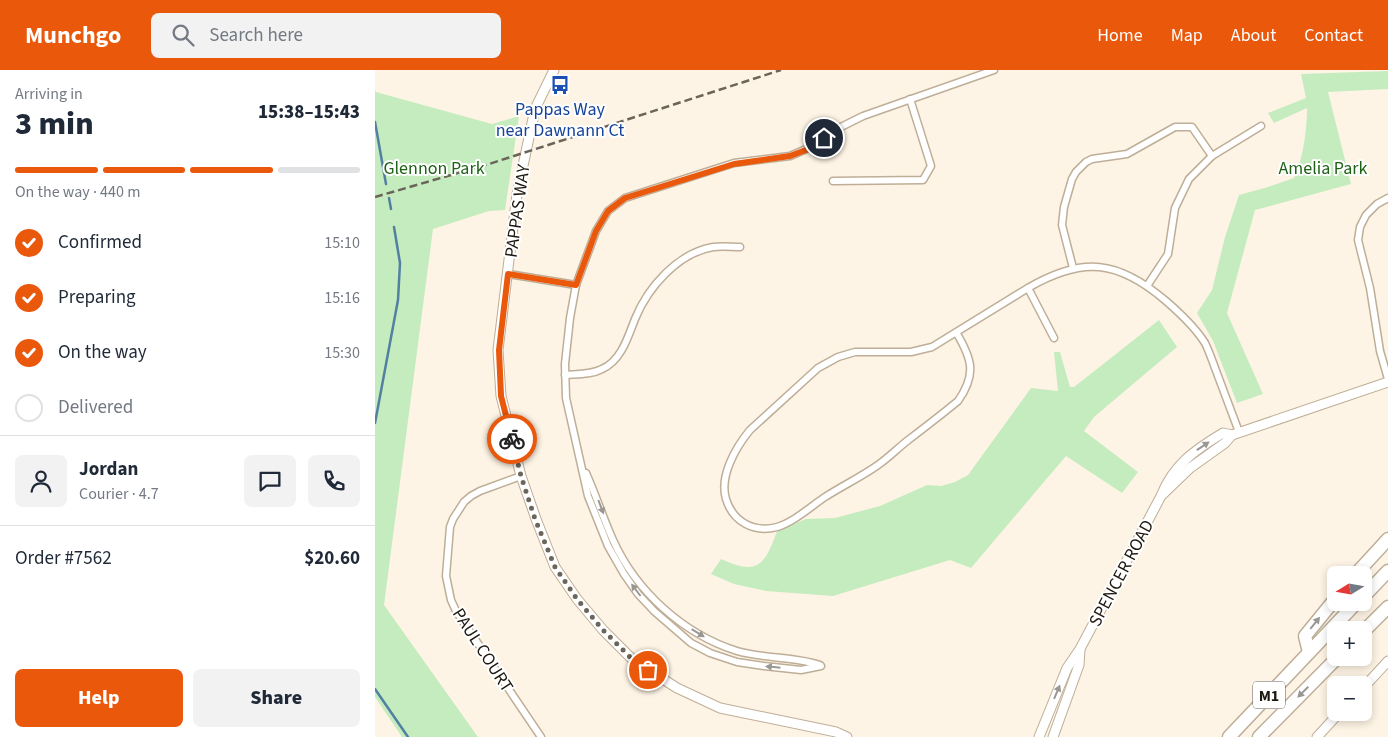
<!DOCTYPE html>
<meta charset="utf-8">
<style>
body{margin:0;font-family:"Source Sans 3",sans-serif;background:#f2f2f3;color:#1f2937;height:100vh;display:flex;flex-direction:column;font-size:19px;white-space:nowrap}
*{box-sizing:border-box;margin:0}
p{font-size:16px;color:#747a83}
.icon{flex:none;width:28px;height:28px;fill:none;stroke:currentColor;stroke-width:2;stroke-linecap:round;stroke-linejoin:round}
.map{position:relative;flex:1;overflow:hidden}
.details{display:flex;flex-direction:column;background:#fff;width:375px}
.details>*{flex:none}
.needle{width:32px;rotate:259deg}
.controls{position:absolute;left:952px;top:496px;display:grid;gap:10px}
.controls a{display:grid;place-items:center;width:45px;height:45px;border-radius:8px;background:#fff;box-shadow:0 2px 8px #0003;font-size:25px}
.pin{position:absolute;display:grid;place-items:center;width:42px;height:42px;color:#fff;margin:-21px;border:2px solid #fff;border-radius:50%;box-shadow:0 1px 5px #0007}
.courier{position:absolute;display:grid;place-items:center;width:50px;height:50px;margin:-25px;border:4px solid #ea580c;border-radius:50%;background:#fff;color:#222;box-shadow:0 1px 6px #0007}
.headline em{font-style:normal;font-weight:800}
.headline div{display:flex;flex-direction:column-reverse}
.headline{display:flex;align-items:center;justify-content:space-between;height:85px;padding:0 15px}
h1{font-size:32px;font-weight:800;line-height:38px}
.bar{display:grid;grid-template-columns:repeat(4,1fr);gap:8px 5px;align-content:center;height:60px;padding:0 15px}
.bar i{height:6px;border-radius:4px;background:#e0e1e3}
.bar .selected{background:#ea580c}
.bar p{grid-column:span 4}
.line{display:flex;align-items:center;gap:12px;padding:0 15px;border-top:1px solid #e0e1e3}
.line div{flex:1}
.round{display:grid;place-items:center;flex:none;width:52px;height:52px;border-radius:8px;background:#f2f2f3}
ol{padding:0 15px;list-style:none}
li{display:flex;align-items:center;gap:15px;height:55px}
li p{margin-inline-start:auto}
li .icon{padding:5px;border-radius:50%;background:#ea580c;color:#fff;stroke-width:4}
li:last-child{color:#747a83}
li i{width:28px;height:28px;border:2px solid #e0e1e3;border-radius:50%}
.cta{display:flex;gap:10px;margin-top:auto;padding:10px 15px}
.cta a{flex:1;height:58px;border-radius:8px;background:#ea580c;color:#fff;font-size:20px;font-weight:800;line-height:58px;text-align:center}
.cta a+a{background:#f2f2f3;color:#1f2937}
header{display:flex;align-items:center;gap:30px;box-sizing:border-box;height:70px;padding:0 25px;background:#ea580c;color:#fff}
header strong{font-size:24px}
nav{display:flex;gap:28px;margin-inline-start:auto;font-size:18px}
.search{width:350px;height:45px;background:#f2f2f3;display:flex;align-items:center;gap:12px;box-sizing:border-box;padding:0 18px;border-radius:8px;color:#747a83;font-size:19px}
main{display:flex;flex:1;min-height:0}
.map>svg:first-child{display:block}
.green{fill:#c5ecbf}
.lines{fill:none;stroke-linecap:round;stroke-linejoin:round}
.stream{stroke:#5380a0;stroke-width:2.5}
.street-casing{stroke:#beae97;stroke-width:9}
.secondary-casing{stroke:#beae97;stroke-width:11}
.highway-casing{stroke:#beae97;stroke-width:15}
.street{stroke:#fff;stroke-width:6}
.secondary{stroke:#fff;stroke-width:9}
.highway{stroke:#fff;stroke-width:12}
.rail{stroke:#6b6459;stroke-width:2.5;stroke-dasharray:8 4;stroke-linecap:butt}
.oneway{fill:#9a9793}
.done{stroke:#6c655a;stroke-width:5;stroke-dasharray:0 9}
.route{stroke:#ea580c;stroke-width:6}
.labels{text-anchor:middle;stroke-width:4;stroke-linejoin:round;paint-order:stroke}
.shield{fill:#fff;stroke:#625d57;stroke-width:1}
.shield-label{font-size:16px;font-weight:bold;fill:#1e180f}
.transit-label{font-size:18px;fill:#164399;stroke:#fff}
.park-label{font-size:18px;fill:#1d6215;stroke:#fff}
.street-label{font-size:18px;fill:#1e180f;stroke:#fff}
</style>
<header>
<strong>Munchgo</strong>
<div class="search"><svg class="icon" aria-label="search" viewBox="0 0 24 24"><circle cx="10" cy="10" r="6"/><path d="M15 15l6 6"/></svg>Search here</div>
<nav><a>Home</a><a>Map</a><a>About</a><a>Contact</a></nav>
</header>
<main>
<section class="details">
<div class="headline"><div><h1>3 min</h1><p>Arriving in</p></div><em>15:38–15:43</em></div>
<div class="bar"><i class="selected"></i><i class="selected"></i><i class="selected"></i><i></i><p>On the way · 440 m</p></div>
<ol>
<li><svg class="icon" aria-label="check" viewBox="0 0 24 24"><path d="M5 12l5 5 9-10"/></svg>Confirmed<p>15:10</p></li>
<li><svg class="icon" aria-label="check" viewBox="0 0 24 24"><path d="M5 12l5 5 9-10"/></svg>Preparing<p>15:16</p></li>
<li><svg class="icon" aria-label="check" viewBox="0 0 24 24"><path d="M5 12l5 5 9-10"/></svg>On the way<p>15:30</p></li>
<li><i></i>Delivered</li>
</ol>
<div class="line" style="height:90px"><a class="round"><svg class="icon" aria-label="person" viewBox="0 0 24 24"><circle cx="12" cy="8" r="4"/><path d="M4 21q1-7 8-7t8 7"/></svg></a><div><b>Jordan</b><p>Courier · 4.7</p></div><a class="round"><svg class="icon" aria-label="chat" viewBox="0 0 24 24"><path d="M4 5h16v11H9l-5 4z"/></svg></a><a class="round"><svg class="icon" aria-label="phone" viewBox="0 0 24 24"><path d="M5 4h4l2 5-3 2q2 4 5 5l2-3 5 2v4C11 20 4 13 5 4z"/></svg></a></div>
<div class="line" style="height:65px"><div>Order #7562</div><b>$20.60</b></div>
<div class="cta"><a>Help</a><a>Share</a></div>
</section>
<div class="map">
<svg width="1013" height="667" viewBox="0 0 1013 667">
<rect width="100%" height="100%" fill="#fef4e5"/>
<g class="green">
<path d="M1013 1V19L953 22 976 114 880 140 852 243 888 324 862 333 838 271 822 243 837 220 850 167 864 125 893 117 919 108C928 90 932 59 932 38L899 53 893 43 931 28 926 4Z"/>
<path d="M0 20 1 22 117 54 144 46 130 140 114 141 58 159 9 535 103 667H27L0 627Z"/>
<path d="M784 250 802 277 719 347 709 361 763 402 747 423 691 386 596 498 575 490 458 526 391 521 359 514 336 504 346 489C383 506 390 495 402 461L431 449 460 448 505 436 552 415 566 416 580 412 593 405 656 318 683 321 679 282H685L695 317H699Z"/>
</g>
<g class="lines">
<g class="stream">
<path d="M0 52 11 114"/>
<path d="M14 128 16 139"/>
<path d="M0 353 23 230 25 193 19 157"/>
<path d="M0 619 33 667"/>
</g>
<g class="street-casing">
<g id="street">
<path d="M458 111 548 110 556 96 535 29"/>
<path d="M1013 128 1002 134 991 145 985 157 983 170 995 218 1005 281 1013 309"/>
<path d="M698 198 687 155 689 137 697 109 701 102 711 92 717 89 752 84 800 57H817L837 86"/>
<path d="M133 204 201 215"/>
<path d="M772 216 793 184 800 138 814 109 837 86 886 56"/>
<path d="M653 218 679 268"/>
<path d="M581 262C597 289 602 304 583 331 566 345 549 358 532 371 522 379 513 388 503 395 486 407 467 416 450 427 435 437 419 452 402 457 379 463 358 452 351 429 344 406 361 377 375 360L443 298 463 287 480 282H536L557 277 653 218C708 186 743 190 791 231 806 244 820 257 830 273 834 281 837 290 840 298 848 319 856 341 864 362"/>
<path d="M190 305C202 304 216 305 227 299 246 291 253 267 260 249 273 217 303 183 338 177 347 176 357 177 365 177"/>
<path d="M211 403C221 425 228 448 238 470 261 521 308 564 362 581 389 589 418 586 445 595"/>
<path d="M146 406 105 421 96 426 89 432 78 449 75 457 71 506 76 530 81 541 166 667"/>
<path d="M446 596 426 600 389 596 362 592 335 583 316 573 279 541 263 524 249 504 233 476 213 426 191 328 190 294 195 248 201 215 221 161 233 141 250 128 359 93 415 86 436 77 462 59 488 46 619 0"/>
</g>
</g>
<g class="secondary-casing">
<g id="secondary">
<path d="M179 0 160 39 142 124 123 280 126 326 146 406 161 449 180 497 202 529 228 560 258 590 302 618 345 638 461 662 472 667"/>
<path d="M788 424 815 398 850 373 857 365 1013 312"/>
<path d="M989 617 1013 591"/>
<path d="M664 667 692 598 705 579 786 426C799 394 820 380 848 363L857 365"/>
<path d="M678 667 704 595 705 580"/>
<path d="M942 667 965 642"/>
</g>
</g>
<g class="highway-casing">
<g id="highway">
<path d="M980 505 1013 469"/>
<path d="M989 526 1013 501"/>
<path d="M989 561 1013 537"/>
<path d="M934 582 930 566 961 528"/>
<path d="M854 667 982 532"/>
<path d="M884 667 962 588"/>
</g>
</g>
<use href="#street" class="street"/>
<use href="#secondary" class="secondary"/>
<use href="#highway" class="highway"/>
<path class="rail" d="M0 127 114 94 406 0"/>
</g>
<defs><path id="oneway-solid" d="M-6-.8H1V-3.2L6.5 0L1 3.2V.8H-6Z" transform="scale(1.25)"/></defs>
<g class="oneway">
<use href="#oneway-solid" transform="translate(828 376) rotate(-34)"/>
<use href="#oneway-solid" transform="translate(226 437) rotate(69)"/>
<use href="#oneway-solid" transform="translate(261 520) rotate(-127)"/>
<use href="#oneway-solid" transform="translate(940 553) rotate(-51)"/>
<use href="#oneway-solid" transform="translate(323 563) rotate(31)"/>
<use href="#oneway-solid" transform="translate(398 597) rotate(-174)"/>
<use href="#oneway-solid" transform="translate(682 622) rotate(-67)"/>
<use href="#oneway-solid" transform="translate(928 622) rotate(135)"/>
</g>
<g class="lines">
<path class="done" d="M137 369 146 406 160 449 180 497 202 529 228 560 258 590 273 600"/>
<path class="route" d="M137 369 126 326 124 280 133 204 201 215 221 161 233 141 250 128 359 94 415 86 436 78 449 68"/>
</g>
<defs>
<g id="bus-bare" transform="scale(1.5)"><path d="M-5-6H5V4H4V6H2V4H-2V6H-4V4H-5ZM-3.5-4V0h7V-4ZM-3.5 1.2v1.5H-2V1.2ZM2 1.2v1.5H3.5V1.2Z" fill="#1a4fb4" stroke="#fff" stroke-width="2.5" paint-order="stroke"/></g>
</defs>
<g fill-rule="evenodd">
<use href="#bus-bare" x="185" y="15"/>
</g>
<g class="labels">
<rect class="shield" x="878" y="611.5" width="32" height="27" rx="4"/>
<g class="shield-label">
<text x="894" y="631">M1</text>
</g>
<g class="transit-label">
<text x="185" y="45">Pappas Way<tspan x="185" dy="21">near Dawnann Ct</tspan></text>
</g>
<g class="park-label">
<text x="59" y="104">Glennon Park</text>
<text x="948" y="104">Amelia Park</text>
</g>
<g class="street-label">
<text transform="translate(142 141) rotate(-82)" y="6">PAPPAS WAY</text>
<text transform="translate(746 503) rotate(-62)" y="6">SPENCER ROAD</text>
<text transform="translate(108 580) rotate(57)" y="6">PAUL COURT</text>
</g>
</g>
</svg>
<div class="controls">
<a><svg class="needle" viewBox="-14 -14 28 28"><path d="M0-13l5 13h-10z" fill="#e53935"/><path d="M0 13l5-13h-10z" fill="#747a83"/></svg></a>
<a>+</a>
<a>−</a>
</div>
<div class="pin" style="left:273px;top:600px;background:#ea580c"><svg class="icon" aria-label="bag" viewBox="0 0 24 24"><path d="M5 8h14l-1 12H6zM9 8a3 3 0 0 1 6 0"/></svg></div>
<div class="pin" style="left:449px;top:68px;background:#1f2937"><svg class="icon" aria-label="home" viewBox="0 0 24 24"><path d="M3 11l9-7 9 7M6 9v11h12V9"/></svg></div>
<div class="courier" style="left:137px;top:369px"><svg class="icon" aria-label="bike" viewBox="0 0 24 24"><circle cx="6" cy="16" r="4"/><circle cx="18" cy="16" r="4"/><path d="M6 16l4-8h5l3 8M10 8l3 8H6M13 5h3"/></svg></div>
</div>
</main>
